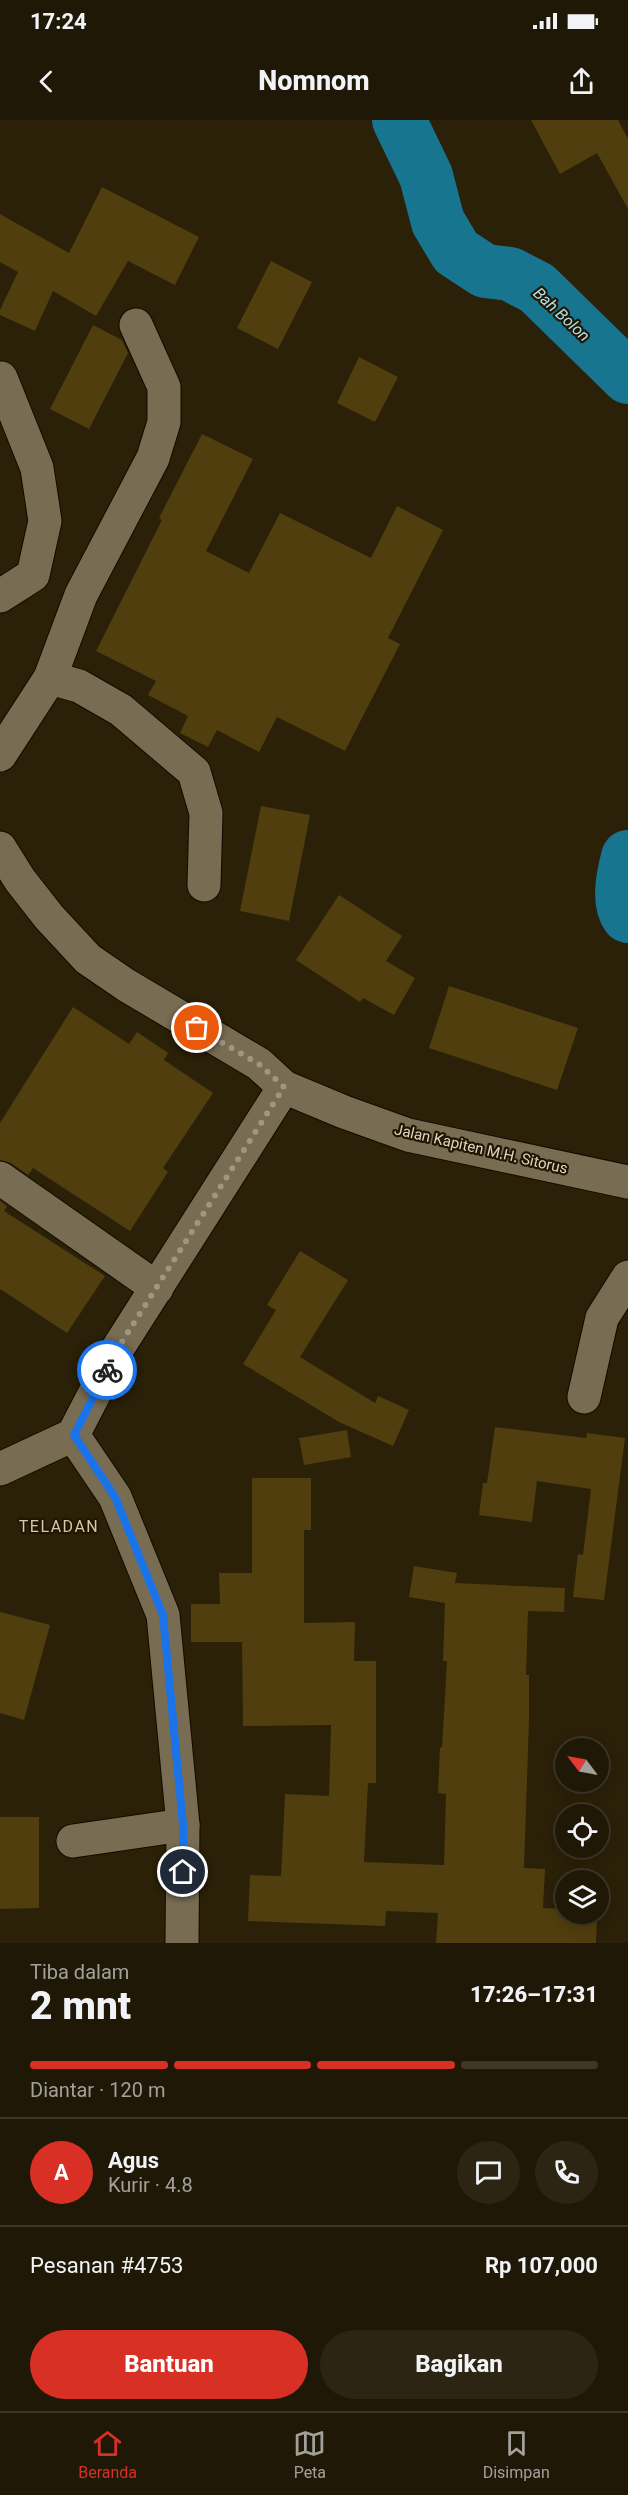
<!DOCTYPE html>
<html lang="id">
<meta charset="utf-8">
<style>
body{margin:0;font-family:Roboto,sans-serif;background:#2d2514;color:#f1f3f6;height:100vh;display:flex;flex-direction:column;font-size:22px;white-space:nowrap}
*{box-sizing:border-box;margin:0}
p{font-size:20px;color:#a2a09b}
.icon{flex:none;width:33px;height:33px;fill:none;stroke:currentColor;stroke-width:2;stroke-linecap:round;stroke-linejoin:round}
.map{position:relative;height:1823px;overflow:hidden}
.panel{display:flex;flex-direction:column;background:#201806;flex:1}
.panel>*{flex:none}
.needle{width:39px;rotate:302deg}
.buttons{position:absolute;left:555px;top:1618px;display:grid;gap:12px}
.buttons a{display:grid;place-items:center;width:54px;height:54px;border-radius:50%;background:#201806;box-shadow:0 3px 15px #0003,0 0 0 2px #3d3728;font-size:30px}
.pin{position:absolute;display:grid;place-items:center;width:51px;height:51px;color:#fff;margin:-26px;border:3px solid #fff;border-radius:50%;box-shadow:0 2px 6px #0007}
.courier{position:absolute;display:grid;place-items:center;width:60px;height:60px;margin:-30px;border:4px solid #1a73e8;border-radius:50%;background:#fff;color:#222;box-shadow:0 2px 8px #0007}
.overview em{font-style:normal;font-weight:800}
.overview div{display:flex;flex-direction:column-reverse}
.overview{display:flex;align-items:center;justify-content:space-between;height:102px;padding:0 30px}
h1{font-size:39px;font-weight:800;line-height:45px}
.bar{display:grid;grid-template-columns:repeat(4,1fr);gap:9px 6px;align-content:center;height:72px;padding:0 30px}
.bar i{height:8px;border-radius:4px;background:#3d3728}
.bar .selected{background:#d93025}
.bar p{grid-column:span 4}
.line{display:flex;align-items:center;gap:15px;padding:0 30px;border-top:2px solid #3d3728}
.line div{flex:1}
.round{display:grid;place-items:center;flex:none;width:63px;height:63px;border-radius:32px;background:#2d2514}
.primary-button{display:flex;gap:12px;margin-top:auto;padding:12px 30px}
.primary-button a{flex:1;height:69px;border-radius:36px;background:#d93025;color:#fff;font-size:24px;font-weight:800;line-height:69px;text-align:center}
.primary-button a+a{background:#2d2514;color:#f1f3f6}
.status{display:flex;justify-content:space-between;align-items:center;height:42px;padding:0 30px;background:#201806;direction:ltr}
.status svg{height:16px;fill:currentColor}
header{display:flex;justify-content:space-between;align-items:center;height:78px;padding:0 30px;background:#201806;font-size:27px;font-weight:800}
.dock{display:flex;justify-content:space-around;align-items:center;height:84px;border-top:2px solid #3d3728;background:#201806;font-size:16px;color:#a2a09b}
.dock a{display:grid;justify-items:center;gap:3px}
.dock .selected{color:#d93025}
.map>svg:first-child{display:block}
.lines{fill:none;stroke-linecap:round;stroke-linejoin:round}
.river{stroke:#17758f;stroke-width:54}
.building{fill:#513e0e}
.minor-casing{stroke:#130a00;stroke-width:35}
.minor{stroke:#786c52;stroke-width:33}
.done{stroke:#9f9685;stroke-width:6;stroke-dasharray:0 10.8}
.route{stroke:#1a73e8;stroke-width:8}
.labels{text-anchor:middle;stroke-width:4.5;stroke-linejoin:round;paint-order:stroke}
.street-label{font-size:15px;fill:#ddd6c8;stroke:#211701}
.water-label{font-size:16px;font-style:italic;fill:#aee0f2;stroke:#211701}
.neighbourhood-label{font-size:16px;letter-spacing:1.5px;fill:#d5c8ac;stroke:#211701}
</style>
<div class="status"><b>17:24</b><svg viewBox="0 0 49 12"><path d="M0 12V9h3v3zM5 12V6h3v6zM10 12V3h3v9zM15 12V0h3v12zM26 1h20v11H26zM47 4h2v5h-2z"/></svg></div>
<header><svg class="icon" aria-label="back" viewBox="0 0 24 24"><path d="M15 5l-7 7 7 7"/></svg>Nomnom<svg class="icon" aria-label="share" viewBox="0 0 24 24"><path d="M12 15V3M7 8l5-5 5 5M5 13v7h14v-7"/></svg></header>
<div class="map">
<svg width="628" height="1823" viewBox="0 0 628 1823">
<rect width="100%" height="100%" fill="#2b2008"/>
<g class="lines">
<g class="river">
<path d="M399 0 426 56 438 102 456 132 485 151 510 154 537 168 628 257"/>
<path d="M628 737C624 753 617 781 628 796"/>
</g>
</g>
<g class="building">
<path d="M531 0H618L628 19V89L597 33 560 54Z"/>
<path d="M102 67 199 117 175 165 128 141 96 196 53 171 35 211 0 195V190L18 152 0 142V94L69 133Z"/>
<path d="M271 141 312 162 278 229 237 208Z"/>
<path d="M93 205 122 220 128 233 89 309 50 289Z"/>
<path d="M359 237 398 257 375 302 337 283Z"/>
<path d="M202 314 253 339 206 431 249 453 280 393 371 438 397 386 443 410 388 518 400 524 345 631 277 597 259 632 217 610 208 627 180 613 188 596 148 575 156 561 96 531 162 400 159 398Z"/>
<path d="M261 686 310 695 289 801 240 791Z"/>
<path d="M339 775 402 816 386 841 415 858 394 895 363 878 360 882 296 840Z"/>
<path d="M449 866 578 908 557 970 429 928Z"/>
<path d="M73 887 129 924 137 912 168 933 164 940 213 973 163 1048 168 1052 130 1111 33 1048 28 1055 11 1043 0 1040V1003Z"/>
<path d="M0 1081 7 1086 4 1091 105 1156 67 1213 0 1169Z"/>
<path d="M300 1131 348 1160 300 1237 375 1283 378 1276 409 1290 393 1326 339 1302 243 1244 276 1190 267 1185Z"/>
<path d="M495 1307 586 1318 587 1313 625 1318 604 1480 573 1477 578 1434 583 1435 591 1369 537 1361 532 1402 479 1395 483 1363H487Z"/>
<path d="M347 1310 351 1337 304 1345 299 1318Z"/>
<path d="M252 1358H311V1410H304V1503L355 1502 354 1541H376V1663H368L364 1742 444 1745 446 1674 438 1673 440 1627 442 1628 447 1541H443L445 1483 409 1477 414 1446 457 1453 455 1463 565 1468 564 1492 528 1491 526 1555H529V1600L524 1748 545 1749 543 1788 566 1789V1794H597L596 1823H436L438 1793 386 1791 385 1806 248 1801 250 1755 281 1756 285 1674 329 1676 331 1605 243 1606 242 1522H191V1484H220L219 1453H252Z"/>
<path d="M0 1492 50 1505 24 1600 0 1593Z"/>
<path d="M0 1697H39V1788L0 1789Z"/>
</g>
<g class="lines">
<g class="minor-casing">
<g id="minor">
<path d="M0 476 33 455 45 401 37 348 1 258"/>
<path d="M50 558 79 566 121 590 194 652 206 693 204 765"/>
<path d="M0 635 50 558 81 475 153 338 164 302V267L136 205"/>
<path d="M0 728 20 760 49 797 88 839 126 865 259 944 284 967 344 992 408 1015 628 1062"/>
<path d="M0 1058 157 1168"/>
<path d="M584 1277 602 1198 628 1157"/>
<path d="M0 1349 73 1315"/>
<path d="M73 1721 183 1705"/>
<path d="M182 1823 183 1705 163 1495 115 1377 73 1315 118 1228 284 967"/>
</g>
</g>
<use href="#minor" class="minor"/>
</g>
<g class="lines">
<path class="done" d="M107 1250 118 1228 284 967 259 944 197 908"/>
<path class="route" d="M107 1250 74 1315 115 1377 163 1495 183 1705V1752"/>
</g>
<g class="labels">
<g class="street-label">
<text transform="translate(481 1029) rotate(13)" y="5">Jalan Kapiten M.H. Sitorus</text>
</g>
<g class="water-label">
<text transform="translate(562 194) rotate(43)" y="6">Bah Bolon</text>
</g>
<g class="neighbourhood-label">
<text x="59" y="1412">TELADAN</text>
</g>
</g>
</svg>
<div class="buttons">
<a><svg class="needle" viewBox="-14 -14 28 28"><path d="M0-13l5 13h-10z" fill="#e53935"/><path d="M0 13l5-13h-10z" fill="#a2a09b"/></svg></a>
<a><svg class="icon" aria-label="locate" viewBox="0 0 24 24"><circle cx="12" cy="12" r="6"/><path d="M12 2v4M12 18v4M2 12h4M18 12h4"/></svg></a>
<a><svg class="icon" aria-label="layers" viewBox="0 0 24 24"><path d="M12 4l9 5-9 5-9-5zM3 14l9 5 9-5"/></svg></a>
</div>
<div class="pin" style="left:197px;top:908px;background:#ea580c"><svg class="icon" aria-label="bag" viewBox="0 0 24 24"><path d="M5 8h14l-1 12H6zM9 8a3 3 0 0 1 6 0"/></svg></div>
<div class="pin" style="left:183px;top:1752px;background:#1f2937"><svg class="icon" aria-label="home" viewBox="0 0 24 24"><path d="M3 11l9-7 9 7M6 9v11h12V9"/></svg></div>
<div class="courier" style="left:107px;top:1250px"><svg class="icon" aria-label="bike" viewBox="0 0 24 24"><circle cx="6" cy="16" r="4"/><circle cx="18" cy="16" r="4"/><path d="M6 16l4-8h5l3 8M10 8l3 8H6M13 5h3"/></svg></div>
</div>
<section class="panel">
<div class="overview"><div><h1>2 mnt</h1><p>Tiba dalam</p></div><em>17:26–17:31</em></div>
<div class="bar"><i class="selected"></i><i class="selected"></i><i class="selected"></i><i></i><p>Diantar · 120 m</p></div>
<div class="line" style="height:108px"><b class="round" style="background:#d93025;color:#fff">A</b><div><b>Agus</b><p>Kurir · 4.8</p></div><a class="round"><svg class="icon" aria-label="chat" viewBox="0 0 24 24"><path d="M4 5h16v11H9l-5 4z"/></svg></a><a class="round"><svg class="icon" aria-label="phone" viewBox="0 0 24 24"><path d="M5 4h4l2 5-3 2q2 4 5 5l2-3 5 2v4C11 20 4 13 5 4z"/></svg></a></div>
<div class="line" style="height:78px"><div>Pesanan #4753</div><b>Rp 107,000</b></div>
<div class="primary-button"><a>Bantuan</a><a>Bagikan</a></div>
</section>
<nav class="dock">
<a class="selected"><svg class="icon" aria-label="home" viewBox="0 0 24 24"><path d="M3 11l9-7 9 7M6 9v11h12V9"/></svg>Beranda</a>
<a><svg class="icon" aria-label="map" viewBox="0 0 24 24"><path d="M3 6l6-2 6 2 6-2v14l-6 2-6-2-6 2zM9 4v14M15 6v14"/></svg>Peta</a>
<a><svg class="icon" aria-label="saved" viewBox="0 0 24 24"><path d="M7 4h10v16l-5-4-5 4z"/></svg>Disimpan</a>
</nav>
